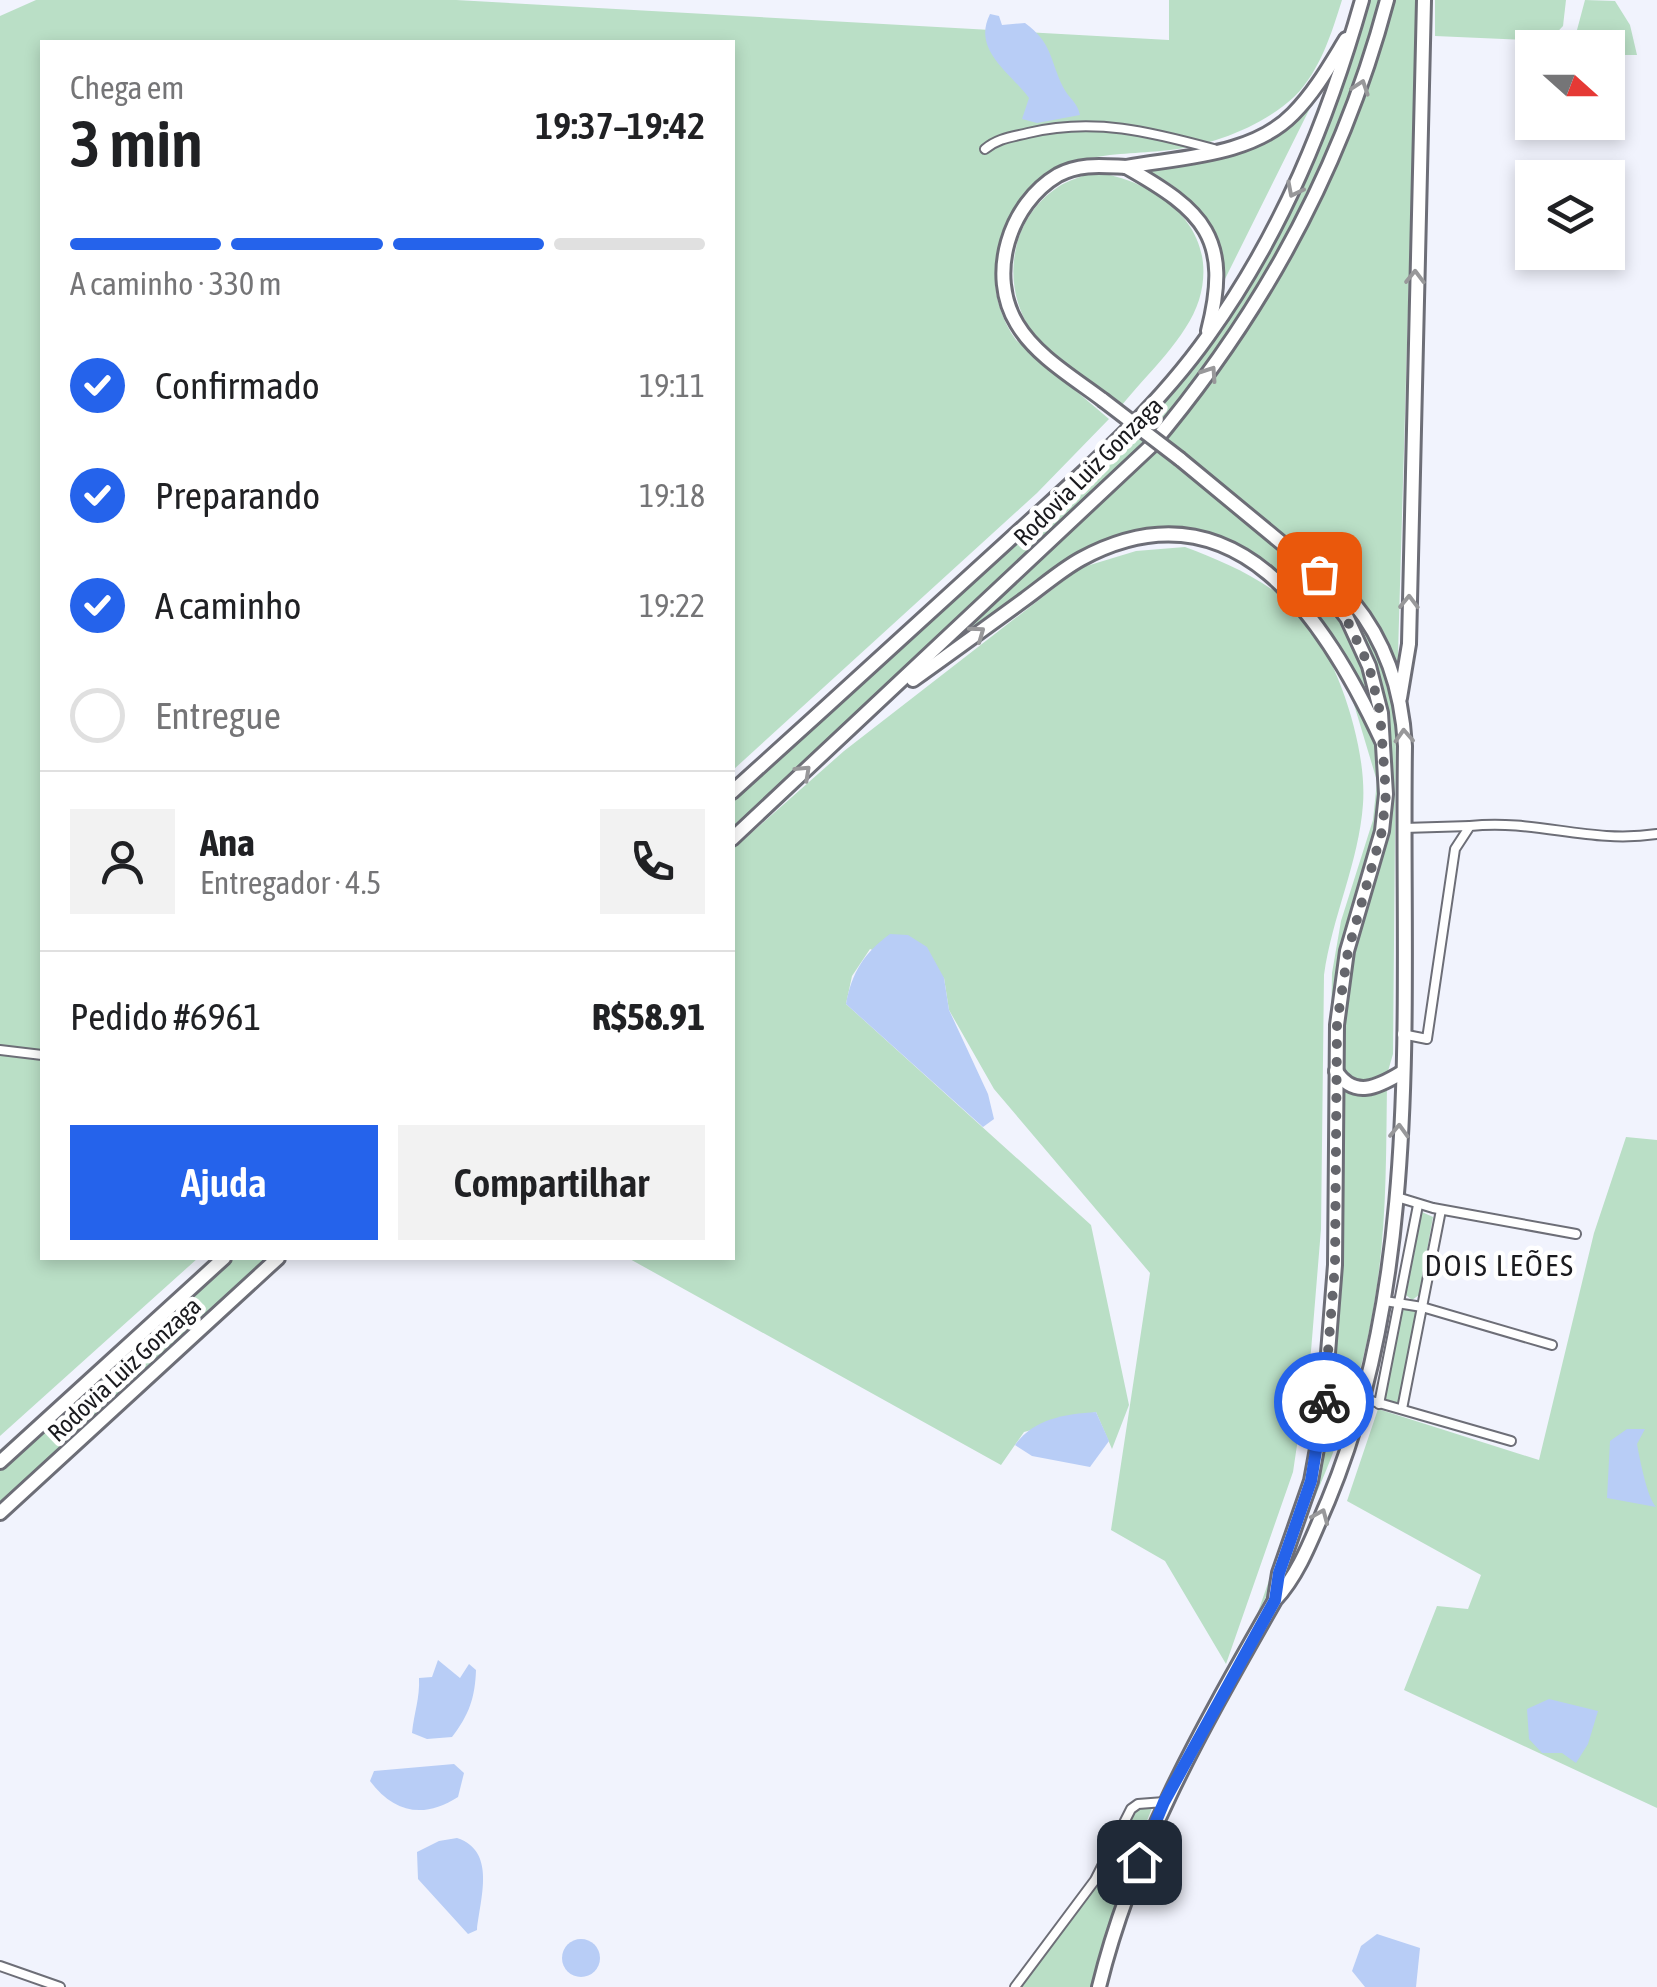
<!DOCTYPE html>
<html lang="pt">
<meta charset="utf-8">
<style>
body{margin:0;font-family:"Asap Condensed",sans-serif;background:#f2f2f2;color:#202124;height:100vh;display:flex;flex-direction:column;font-size:38px;white-space:nowrap}
*{box-sizing:border-box;margin:0}
p{font-size:32px;color:#757577}
.icon{flex:none;width:55px;height:55px;fill:none;stroke:currentColor;stroke-width:2;stroke-linecap:round;stroke-linejoin:round}
.map{position:relative;flex:1;overflow:hidden}
.panel{position:absolute;left:40px;top:40px;width:695px;height:1220px;display:flex;flex-direction:column;background:#fff;border-radius:0px;box-shadow:0 5px 15px #0003}
.panel>*{flex:none}
.needle{width:65px;rotate:111deg}
.controls{position:absolute;left:1515px;top:30px;display:grid;gap:20px}
.controls a{display:grid;place-items:center;width:110px;height:110px;border-radius:0px;background:#fff;box-shadow:0 5px 15px #0003;font-size:50px}
.pin{position:absolute;display:grid;place-items:center;width:85px;height:85px;color:#fff;margin:-42px;border-radius:20px;box-shadow:0 5px 15px #0006}
.courier{position:absolute;display:grid;place-items:center;width:100px;height:100px;margin:-50px;border:8px solid #2563eb;border-radius:50%;background:#fff;color:#222;box-shadow:0 2px 12px #0007}
.summary em{font-style:normal;font-weight:600}
.summary div{display:flex;flex-direction:column-reverse}
.summary{display:flex;align-items:center;justify-content:space-between;height:170px;padding:0 30px}
h1{font-size:65px;font-weight:600;line-height:75px}
.bar{display:grid;grid-template-columns:repeat(4,1fr);gap:15px 10px;align-content:center;height:120px;padding:0 30px}
.bar i{height:12px;border-radius:8px;background:#e0e0e0}
.bar .current{background:#2563eb}
.bar p{grid-column:span 4}
.line{display:flex;align-items:center;gap:25px;padding:0 30px;border-top:2px solid #e0e0e0}
.line div{flex:1}
.round{display:grid;place-items:center;flex:none;width:105px;height:105px;border-radius:0px;background:#f2f2f2}
ol{padding:0 30px;list-style:none}
li{display:flex;align-items:center;gap:30px;height:110px}
li p{margin-inline-start:auto}
li .icon{padding:10px;border-radius:50%;background:#2563eb;color:#fff;stroke-width:4}
li:last-child{color:#757577}
li i{width:55px;height:55px;border:5px solid #e0e0e0;border-radius:50%}
.cta{display:flex;gap:20px;margin-top:auto;padding:20px 30px}
.cta a{flex:1;height:115px;border-radius:0px;background:#2563eb;color:#fff;font-size:40px;font-weight:600;line-height:115px;text-align:center}
.cta a+a{background:#f2f2f2;color:#202124}
.map>svg:first-child{display:block}
.green{fill:#badfc6}
.water{fill:#b8cdf6}
.lines{fill:none;stroke-linecap:round;stroke-linejoin:round}
.minor-casing{stroke:#6d6e77;stroke-width:12}
.primary-casing{stroke:#6d6e77;stroke-width:18}
.trunk-casing{stroke:#6d6e77;stroke-width:18}
.minor{stroke:#fff;stroke-width:8}
.primary{stroke:#fff;stroke-width:12}
.trunk{stroke:#fff;stroke-width:12}
.primary-bridge-casing{stroke:#6d6e77;stroke-width:18;stroke-linecap:butt}
.primary-bridge{stroke:#fff;stroke-width:12}
.oneway{stroke:#98989a}
.done{stroke:#65666c;stroke-width:10;stroke-dasharray:0 18}
.route{stroke:#2563eb;stroke-width:12}
.labels{text-anchor:middle;stroke-width:9;stroke-linejoin:round;paint-order:stroke}
.street-label{font-size:25px;fill:#1a1a1e;stroke:#fff}
.quarter-label{font-size:30px;letter-spacing:2.5px;fill:#1a1a1e;stroke:#fff}
</style>
<div class="map">
<svg width="1657" height="1987" viewBox="0 0 1657 1987">
<rect width="100%" height="100%" fill="#f1f3fd"/>
<g class="green">
<path d="M36 0H456L1169 40V0H1342C1332 32 1320 71 1295 96 1265 125 1212 146 1170 150 1119 156 1057 150 1022 197 1014 209 1009 226 1003 239 988 272 995 311 1016 340L1109 419 1037 493 733 770 732 42H42V1258H198L0 1436V16Z"/>
<path d="M1370 0H1417L1396 723 1393 1054 1386 1078 1376 1087H1358L1333 1073 1356 1092 1377 1091 1387 1084C1386 1155 1387 1227 1375 1298 1358 1410 1312 1513 1258 1612L1309 1465 1325 1375 1332 973 1341 921 1373 820 1377 781 1344 671 1311 617 1260 564 1230 546 1157 533 1121 541 1079 560 967 630 1112 484 733 839V792L1132 428 1150 447 1233 509 1153 444 1136 424 1206 339 1266 244 1321 132 1353 55Z"/>
<path d="M1435 0H1566L1563 26 1549 41 1435 36Z"/>
<path d="M1585 0 1615 1 1630 25 1637 55H1608V48L1565 47 1577 30Z"/>
<path d="M1310 108 1224 281C1218 227 1194 191 1143 169L1216 159 1268 142Z"/>
<path d="M1093 172C1157 180 1221 227 1199 300 1187 338 1147 374 1122 405 1097 387 1069 370 1047 349 999 305 1002 224 1058 187 1068 180 1082 177 1093 172Z"/>
<path d="M1185 547C1228 563 1279 585 1308 623 1340 666 1367 750 1363 804 1359 862 1332 917 1324 975L1321 1229 1311 1351 1293 1472 1226 1664 1165 1561 1111 1530 1150 1273 994 1089 949 1010 944 978 870 949 852 976 846 1004 1091 1225 1129 1405 1112 1449 1096 1412 1024 1432 1001 1465 628 1258H732L733 849 844 751 1080 568 1136 551Z"/>
<path d="M1626 1137 1657 1140V1808L1404 1690 1437 1606 1468 1609 1481 1575 1347 1501 1378 1409 1539 1460 1594 1233Z"/>
<path d="M1422 1212 1433 1217 1419 1295 1412 1300 1406 1295Z"/>
<path d="M231 1258H278L0 1506V1465Z"/>
<path d="M1407 1309 1416 1312 1398 1402 1393 1404 1383 1399 1402 1311Z"/>
<path d="M1154 1803 1115 1902 1095 1987H1015L1095 1880 1138 1804Z"/>
</g>
<g class="water">
<path d="M990 14 999 16 1002 25 1025 23C1053 44 1049 58 1063 87 1069 99 1077 101 1080 115L1037 123 1022 119 1029 98C1009 71 972 50 990 14Z"/>
<path d="M890 934 908 935 927 947 944 978 949 1010 988 1094 994 1119 983 1127 846 1004C852 972 864 953 890 934Z"/>
<path d="M1096 1412 1109 1441 1090 1467 1032 1456 1015 1445C1033 1419 1065 1414 1096 1412Z"/>
<path d="M1627 1429H1645L1637 1444C1640 1460 1647 1497 1656 1507L1607 1498 1610 1441Z"/>
<path d="M438 1660 460 1678 469 1664 476 1670C475 1698 469 1715 452 1737L427 1739 412 1733C414 1713 420 1698 419 1678L432 1677Z"/>
<path d="M1549 1699 1598 1711 1588 1744 1576 1763 1562 1753H1542L1529 1739 1527 1709Z"/>
<path d="M454 1764 464 1773 458 1797C424 1819 394 1813 370 1781L374 1771Z"/>
<path d="M457 1838C497 1851 480 1899 477 1930L468 1934 418 1879 417 1852 439 1841Z"/>
<path d="M1377 1934 1420 1948 1416 1987H1365L1352 1971 1361 1946Z"/>
<circle cx="581" cy="1958" r="19"/>
</g>
<g class="lines">
<g class="minor-casing">
<g id="minor">
<path d="M985 149C998 138 1012 137 1028 133 1094 117 1151 132 1214 149"/>
<path d="M1404 828 1470 826"/>
<path d="M1402 1034 1427 1039 1455 849 1470 826C1538 819 1588 844 1657 834"/>
<path d="M0 1050 42 1055"/>
<path d="M1397 1197 1433 1208 1576 1234"/>
<path d="M1385 1301 1422 1307 1552 1345"/>
<path d="M1365 1399 1511 1441"/>
<path d="M1379 1404 1418 1205"/>
<path d="M1402 1409 1441 1210"/>
<path d="M0 1966 60 1987"/>
<path d="M1015 1987 1095 1880 1131 1809 1138 1804 1164 1802"/>
</g>
</g>
<g class="primary-casing">
<g id="primary">
<path d="M1103 400C1074 378 1036 356 1017 324 987 275 1009 204 1058 175 1080 163 1103 166 1126 167"/>
<path d="M1336 1071C1354 1099 1378 1087 1401 1073"/>
<path d="M1275 1598 1279 1573 1311 1481 1323 1416 1335 1265 1337 1025 1347 951 1382 831 1386 794 1381 713 1369 666 1347 618 1313 574"/>
<path d="M1099 1987C1133 1847 1204 1725 1275 1600 1300 1573 1313 1535 1328 1501 1425 1269 1401 993 1405 746 1402 694 1387 643 1353 602L1180 459"/>
</g>
</g>
<g class="trunk-casing">
<g id="trunk">
<path d="M1126 167C1181 157 1252 156 1293 114 1315 92 1330 65 1346 39"/>
<path d="M1126 167C1204 211 1232 238 1208 331"/>
<path d="M913 680C951 653 988 626 1025 599 1043 586 1061 570 1081 559 1235 476 1326 620 1382 741"/>
<path d="M1400 698 1409 644 1424 0"/>
<path d="M732 792C824 709 916 625 1007 542 1078 477 1152 415 1208 336 1282 233 1328 120 1362 0"/>
<path d="M732 839 1150 447C1261 316 1343 166 1387 0"/>
<path d="M0 1462 224 1258"/>
<path d="M0 1513 278 1258"/>
</g>
</g>
<use href="#minor" class="minor"/>
<use href="#primary" class="primary"/>
<use href="#trunk" class="trunk"/>
<g class="primary-bridge-casing">
<path id="primary-bridge" d="M1103 400 1180 459"/>
</g>
<use href="#primary-bridge" class="primary-bridge"/>
</g>
<defs><path id="oneway-chevron" d="M-2-3.5L2.5 0L-2 3.5" fill="none" stroke-width="1.6" stroke-linecap="round" stroke-linejoin="round" transform="scale(2.5)"/></defs>
<g class="oneway">
<use href="#oneway-chevron" transform="translate(1361 87) rotate(-71)"/>
<use href="#oneway-chevron" transform="translate(1294 190) rotate(117)"/>
<use href="#oneway-chevron" transform="translate(1415 277) rotate(-89)"/>
<use href="#oneway-chevron" transform="translate(1210 373) rotate(-56)"/>
<use href="#oneway-chevron" transform="translate(1409 602) rotate(-89)"/>
<use href="#oneway-chevron" transform="translate(978 633) rotate(-36)"/>
<use href="#oneway-chevron" transform="translate(1404 736) rotate(-93)"/>
<use href="#oneway-chevron" transform="translate(804 772) rotate(-43)"/>
<use href="#oneway-chevron" transform="translate(1399 1131) rotate(-88)"/>
<use href="#oneway-chevron" transform="translate(1321 1516) rotate(-67)"/>
</g>
<g class="lines">
<path class="done" d="M1319 574 1306 564 1346 618 1369 666 1380 712 1386 794 1382 831 1348 951 1337 1024 1335 1265 1324 1402"/>
<path class="route" d="M1139 1862 1164 1802 1275 1600 1279 1573 1311 1481 1324 1402"/>
</g>
<g class="labels">
<g class="street-label">
<text transform="translate(1088 471) rotate(-45)" y="9">Rodovia Luiz Gonzaga</text>
<text transform="translate(124 1369) rotate(-43)" y="9">Rodovia Luiz Gonzaga</text>
</g>
<g class="quarter-label">
<text x="1500" y="1276">DOIS LEÕES</text>
</g>
</g>
</svg>
<div class="controls">
<a><svg class="needle" viewBox="-14 -14 28 28"><path d="M0-13l5 13h-10z" fill="#e53935"/><path d="M0 13l5-13h-10z" fill="#757577"/></svg></a>
<a><svg class="icon" aria-label="layers" viewBox="0 0 24 24"><path d="M12 4l9 5-9 5-9-5zM3 14l9 5 9-5"/></svg></a>
</div>
<div class="pin" style="left:1319px;top:574px;background:#ea580c"><svg class="icon" aria-label="bag" viewBox="0 0 24 24"><path d="M5 8h14l-1 12H6zM9 8a3 3 0 0 1 6 0"/></svg></div>
<div class="pin" style="left:1139px;top:1862px;background:#1f2937"><svg class="icon" aria-label="home" viewBox="0 0 24 24"><path d="M3 11l9-7 9 7M6 9v11h12V9"/></svg></div>
<div class="courier" style="left:1324px;top:1402px"><svg class="icon" aria-label="bike" viewBox="0 0 24 24"><circle cx="6" cy="16" r="4"/><circle cx="18" cy="16" r="4"/><path d="M6 16l4-8h5l3 8M10 8l3 8H6M13 5h3"/></svg></div>
<section class="panel">
<div class="summary"><div><h1>3 min</h1><p>Chega em</p></div><em>19:37–19:42</em></div>
<div class="bar"><i class="current"></i><i class="current"></i><i class="current"></i><i></i><p>A caminho · 330 m</p></div>
<ol>
<li><svg class="icon" aria-label="check" viewBox="0 0 24 24"><path d="M5 12l5 5 9-10"/></svg>Confirmado<p>19:11</p></li>
<li><svg class="icon" aria-label="check" viewBox="0 0 24 24"><path d="M5 12l5 5 9-10"/></svg>Preparando<p>19:18</p></li>
<li><svg class="icon" aria-label="check" viewBox="0 0 24 24"><path d="M5 12l5 5 9-10"/></svg>A caminho<p>19:22</p></li>
<li><i></i>Entregue</li>
</ol>
<div class="line" style="height:180px"><a class="round"><svg class="icon" aria-label="person" viewBox="0 0 24 24"><circle cx="12" cy="8" r="4"/><path d="M4 21q1-7 8-7t8 7"/></svg></a><div><b>Ana</b><p>Entregador · 4.5</p></div><a class="round"><svg class="icon" aria-label="phone" viewBox="0 0 24 24"><path d="M5 4h4l2 5-3 2q2 4 5 5l2-3 5 2v4C11 20 4 13 5 4z"/></svg></a></div>
<div class="line" style="height:130px"><div>Pedido #6961</div><b>R$58.91</b></div>
<div class="cta"><a>Ajuda</a><a>Compartilhar</a></div>
</section>
</div>
